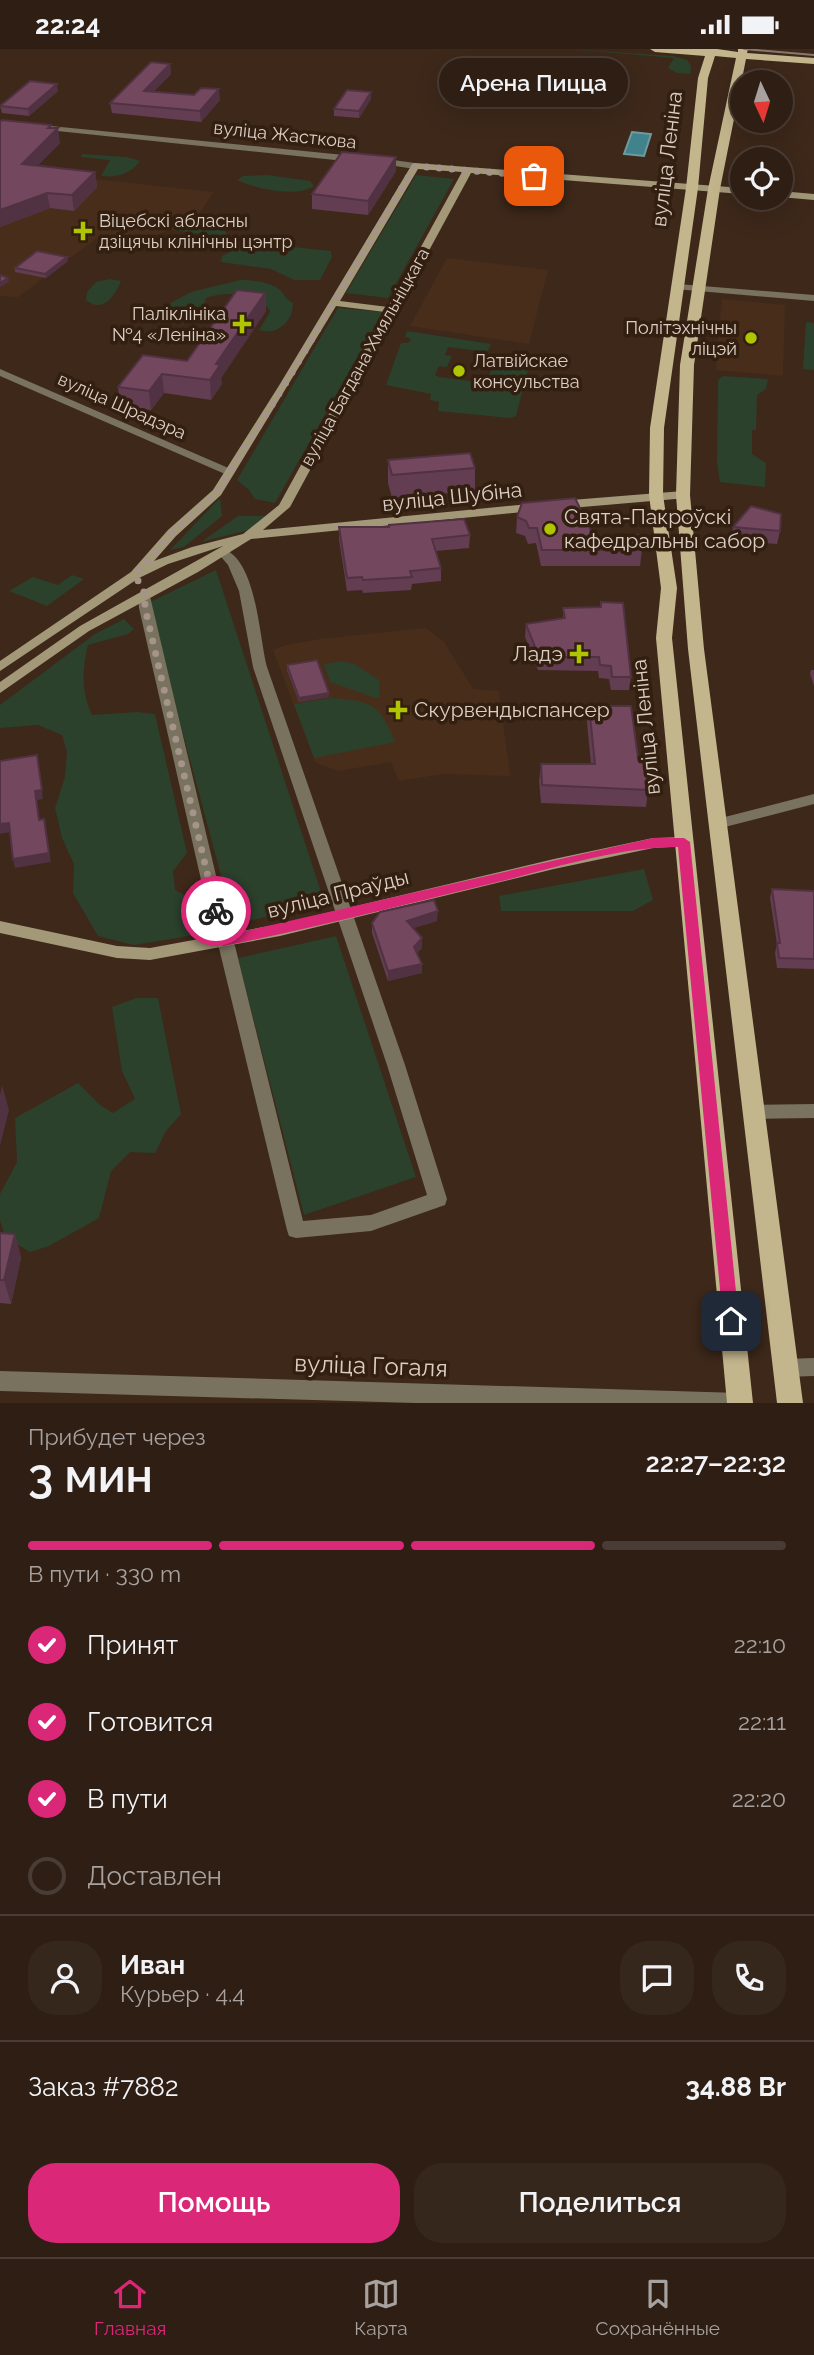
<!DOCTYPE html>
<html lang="ru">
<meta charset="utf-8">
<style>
body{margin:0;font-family:Raleway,sans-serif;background:#36271d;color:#f1f3f6;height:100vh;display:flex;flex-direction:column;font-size:26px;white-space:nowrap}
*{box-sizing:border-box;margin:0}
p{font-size:23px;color:#a7a2a0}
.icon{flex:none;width:38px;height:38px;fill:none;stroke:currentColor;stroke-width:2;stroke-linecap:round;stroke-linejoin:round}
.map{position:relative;height:1354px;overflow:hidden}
.side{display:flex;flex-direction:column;background:#2e1e14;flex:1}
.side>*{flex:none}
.needle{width:46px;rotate:176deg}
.buttons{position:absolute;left:730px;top:21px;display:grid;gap:14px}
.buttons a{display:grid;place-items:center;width:63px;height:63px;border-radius:50%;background:#2e1e14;box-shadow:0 7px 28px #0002,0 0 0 2px #493c34;font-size:35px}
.pin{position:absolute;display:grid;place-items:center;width:60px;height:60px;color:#fff;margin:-30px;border-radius:14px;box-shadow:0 4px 10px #0006}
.courier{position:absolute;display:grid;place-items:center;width:70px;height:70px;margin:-35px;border:5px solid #db2777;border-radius:50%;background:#fff;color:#222;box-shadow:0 2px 9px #0007}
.bubble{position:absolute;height:49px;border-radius:24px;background:#2e1e14;box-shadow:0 7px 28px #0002,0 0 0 2px #493c34;font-size:23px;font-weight:600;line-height:49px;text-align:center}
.overview em{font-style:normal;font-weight:600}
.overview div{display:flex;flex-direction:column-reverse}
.overview{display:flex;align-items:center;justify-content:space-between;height:119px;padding:0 28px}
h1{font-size:46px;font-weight:600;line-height:52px}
.bar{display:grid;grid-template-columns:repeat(4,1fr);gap:10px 7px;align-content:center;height:84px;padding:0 28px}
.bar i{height:9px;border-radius:5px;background:#493c34}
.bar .on{background:#db2777}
.bar p{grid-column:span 4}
.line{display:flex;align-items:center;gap:18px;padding:0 28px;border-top:2px solid #493c34}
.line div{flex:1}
.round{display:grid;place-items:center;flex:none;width:74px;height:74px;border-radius:28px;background:#36271d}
ol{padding:0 28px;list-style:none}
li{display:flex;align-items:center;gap:21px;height:77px}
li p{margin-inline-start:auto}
li .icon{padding:7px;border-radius:50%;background:#db2777;color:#fff;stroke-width:4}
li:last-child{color:#a7a2a0}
li i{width:38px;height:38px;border:4px solid #493c34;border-radius:50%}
.button{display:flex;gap:14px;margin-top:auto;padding:14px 28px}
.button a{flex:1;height:80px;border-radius:28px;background:#db2777;color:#fff;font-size:28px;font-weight:600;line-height:80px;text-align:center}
.button a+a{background:#36271d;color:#f1f3f6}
.status{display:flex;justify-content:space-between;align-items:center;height:49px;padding:0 35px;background:#2e1e14;direction:ltr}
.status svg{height:19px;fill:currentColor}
.tabs{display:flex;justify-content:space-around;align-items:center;height:98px;border-top:2px solid #493c34;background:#2e1e14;font-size:19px;color:#a7a2a0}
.tabs a{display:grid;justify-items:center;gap:4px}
.tabs .on{color:#db2777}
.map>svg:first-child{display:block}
.built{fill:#482e1a}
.green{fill:#2b412c}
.water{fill:#41838c;stroke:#709a9d;stroke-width:2}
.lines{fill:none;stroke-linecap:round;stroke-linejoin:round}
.street{fill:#78725e;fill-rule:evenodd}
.secondary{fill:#a39979;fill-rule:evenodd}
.primary{fill:#c3b68d;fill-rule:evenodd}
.tram{stroke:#8a786d;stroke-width:2}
.wall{fill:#633d51}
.shaded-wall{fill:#503242}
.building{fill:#73475e;stroke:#503242;stroke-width:2}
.route{fill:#db2777}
.done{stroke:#a49489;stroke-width:7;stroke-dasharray:0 12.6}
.poi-dot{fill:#b0c502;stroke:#321f10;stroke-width:2.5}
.labels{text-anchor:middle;stroke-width:7;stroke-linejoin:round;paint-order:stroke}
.far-street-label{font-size:18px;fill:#dccec5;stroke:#321f10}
.far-poi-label{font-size:18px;fill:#dccec5;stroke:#321f10;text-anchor:start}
.street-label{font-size:21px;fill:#dccec5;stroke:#321f10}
.poi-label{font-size:21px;fill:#dccec5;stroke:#321f10;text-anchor:start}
.near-street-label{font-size:24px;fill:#dccec5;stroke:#321f10}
</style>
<div class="status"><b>22:24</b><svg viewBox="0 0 49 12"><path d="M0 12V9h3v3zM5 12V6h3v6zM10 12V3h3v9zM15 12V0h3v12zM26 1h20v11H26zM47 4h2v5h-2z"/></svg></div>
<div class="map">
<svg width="814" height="1354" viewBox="0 0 814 1354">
<rect width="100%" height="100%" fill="#3d281a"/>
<g class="built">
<path d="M0 120 214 143 198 166 188 165 177 179 143 190 101 186 18 248 0 247Z"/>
<path d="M447 209 548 221 529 295 410 277Z"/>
<path d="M722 250 785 256 783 327 716 321Z"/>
<path d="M426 579 444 593 473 640 499 642 510 727 443 725 399 732 391 713 338 722 316 714 273 601 286 596 320 590Z"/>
</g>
<g class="green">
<path d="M568 0 673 7 687 11 691 17 690 25 677 24 668 19 674 9Z"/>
<path d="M82 105 127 108 140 112C131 125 116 129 101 127L110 111 81 108Z"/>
<path d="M268 126 310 132 314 137C297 149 255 140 237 131L243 127Z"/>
<path d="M416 126 454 130 388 249 346 244Z"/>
<path d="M188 175 225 182 230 190 236 192 331 202 332 208 320 231H294L271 220 221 213 222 207 235 200 215 194 208 186 172 181 175 176Z"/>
<path d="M109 230 121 232C115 247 102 265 86 251L87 243 96 233Z"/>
<path d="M240 231C252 231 273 233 281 242 286 248 286 250 293 254 293 273 277 287 259 281L270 263C261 243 225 242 206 249L200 270C177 280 157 270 134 268V265L156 262 191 243Z"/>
<path d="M338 259 383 263 275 454 255 450 249 441 237 431Z"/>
<path d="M806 273 814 274V321L803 320Z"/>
<path d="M407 282 491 295 487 303 448 298 445 306 452 307 447 318 439 317 435 326 439 328 486 334 498 306 531 309 516 367 510 369 438 362 439 353 430 351 431 345 386 336 401 294H408L411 290 405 288Z"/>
<path d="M723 327 768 330 766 340 757 346 756 381H752V405L766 414 765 438 720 433 717 413 718 331Z"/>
<path d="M220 449 222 467 184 498 170 501Z"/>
<path d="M238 467H266L248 481 201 493Z"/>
<path d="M216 521 325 855 234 875 148 554Z"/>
<path d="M72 526 84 530 47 557 9 542 33 528 58 536Z"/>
<path d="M124 570 134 580 128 585 88 596C82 620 81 643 92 666L137 663 155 665 187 804 173 822 175 841 192 850 205 863 200 885 134 896 98 887 73 844 74 815 62 789 55 759 65 728 67 703 62 686 38 676 0 679V656L95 585Z"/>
<path d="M342 612 354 615 379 631 380 648H373L330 633 324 615Z"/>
<path d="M331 649C373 652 379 655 395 693L314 709 294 655Z"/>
<path d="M644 820 653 851 633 862H501L499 847Z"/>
<path d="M336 887 416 1128 304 1166 238 909Z"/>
<path d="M136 949H158L181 1065 166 1082 155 1104 130 1103 111 1122 99 1169 49 1197 30 1203 5 1188 0 1171V1145L17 1113 15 1069 78 1034 100 1056 113 1064 135 1050 122 1022 112 958Z"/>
</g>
<path class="water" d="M632 83 651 85 644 107 624 105Z"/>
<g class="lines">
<g class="street">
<path d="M0 72 354 107 358 110 354 113 0 76Z"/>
<path d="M378 109 415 114 419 117 415 120 375 114V110Z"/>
<path d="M678 235 814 246V252L675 240V236Z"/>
<path d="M0 320 233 421 235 423 229 426 225 425 0 327Z"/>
<path d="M224 500C257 513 259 588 267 618L405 1016 447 1150 445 1156 371 1182 296 1189 289 1187 287 1181 219 899 215 892 139 559 138 546 144 542 149 543 231 890 235 897 303 1172 371 1166 427 1146 387 1016 253 618 239 542 228 516 218 504Z"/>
<path d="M814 745V755L717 780 712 779 710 775 712 771 717 770Z"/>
<path d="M814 1055V1069L754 1070 748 1068 745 1063 748 1058 754 1056Z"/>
<path d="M814 1309V1327L785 1328 778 1326 775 1319 778 1312 785 1310Z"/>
<path d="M0 1322 740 1344 747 1347 750 1354H415L0 1342Z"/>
</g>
<g class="secondary">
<path d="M415 114 742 139V145L471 124 290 458 263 481 539 454 545 458 543 461 251 490 198 523 89 582 0 644V633L80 577 223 497 168 515 139 529 0 622V612L131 523 168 481 213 441 280 335 411 117ZM418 120 462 123 388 258 340 252ZM336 257 385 263 279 456 243 485 192 498 154 512 176 487 221 446Z"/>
<path d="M780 142 814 145V151L780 148Z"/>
<path d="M683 442 689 446 687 449 559 460 553 456 559 452Z"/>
<path d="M684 788 689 789 692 793 689 797 653 799 554 820 280 887 150 911 117 909 0 884V872L117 897 150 899 280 875 554 810 653 789Z"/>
</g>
<path class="primary" d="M650 0H717L738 3V0H748L747 4 814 9V15L746 10 720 140 694 316 690 446 704 600 803 1354H777L688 600 676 446 680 316 708 140 736 9 715 7 708 29 698 139 664 379 663 446 677 539 672 589 753 1354H727L656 589 661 539 649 446 650 379 686 139 698 29 705 7 655 3Z"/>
<path class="tram" d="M744 0 814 6"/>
</g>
<g class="wall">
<path d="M170 15 171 25 154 42 220 51 201 73 112 64 110 54Z"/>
<path d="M58 42 29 67 2 64 0 57Z"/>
<path d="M371 50 359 69 334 67V60Z"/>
<path d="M0 73 51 76V79L60 94 38 116 95 123 97 138 74 162 50 159 0 178Z"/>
<path d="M396 122 368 166 312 160V145Z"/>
<path d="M68 212 46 229 15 223V219Z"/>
<path d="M265 244 266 262 221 329 222 335 211 351 164 344 151 361 120 357 118 338 187 312Z"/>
<path d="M388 411 475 419V442L392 449 388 434Z"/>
<path d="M517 468 642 501 640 517H541L536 494 528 495 525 487 516 484Z"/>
<path d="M339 478 470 486 469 499 436 502 441 519V532L412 535 411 541 363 544 362 541 347 542 339 491Z"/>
<path d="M733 478 780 482 777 495 731 491Z"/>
<path d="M563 559 631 628 629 641H611L609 630 599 629 598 622 538 621 525 588 526 575 563 570Z"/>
<path d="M287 616 329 644V648L299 653 287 621Z"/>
<path d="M811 621H814V637L810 625Z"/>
<path d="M589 657 638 709 648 741 646 758 541 754 539 732 541 715H591L587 674Z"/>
<path d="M772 840 814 842V920L777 919 775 904 777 895 770 849Z"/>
<path d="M437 872 413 879 422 889V899L417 904 422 915V924L388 932 372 884V874Z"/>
<path d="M0 1184 15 1185 21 1209 11 1255 0 1254Z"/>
</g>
<g class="shaded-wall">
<path d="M170 15 171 25 145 52 144 42Z"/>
<path d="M57 35 58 42 29 67 28 60Z"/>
<path d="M219 40 220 51 201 73 200 62Z"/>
<path d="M371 43V50L359 69V62Z"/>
<path d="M51 76 52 85 58 79 60 94 25 130 22 115Z"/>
<path d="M396 108V122L368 166V152Z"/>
<path d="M95 123 97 138 74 162 72 146Z"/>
<path d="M47 144 50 159 0 178V161Z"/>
<path d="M67 208 68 212 46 229 45 225Z"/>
<path d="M8 229 9 233 0 238V234Z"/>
<path d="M265 244 266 262 221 329 222 335 211 351 210 331 216 315Z"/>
<path d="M162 325 164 344 151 361 149 342Z"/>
<path d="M329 644V648L299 653V649Z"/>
<path d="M37 706 43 750 37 751 40 780 35 742Z"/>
<path d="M44 770 51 813 15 819 13 810Z"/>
<path d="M9 774 11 783 0 785V775Z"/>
<path d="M438 862 437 872 407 881V872Z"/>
<path d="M422 889V899L414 908V898Z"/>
<path d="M422 915V924L388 932V922Z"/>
<path d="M2 1036 9 1061 0 1097V1046Z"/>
<path d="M15 1185 21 1209 11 1255 4 1231Z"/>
</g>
<g class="building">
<path d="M151 13 170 15 144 42 194 46 201 39 219 40 200 62 110 54Z"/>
<path d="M30 32 57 35 28 60 0 57Z"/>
<path d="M347 41 371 43 359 62 334 60Z"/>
<path d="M2 71 51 76 48 79H58L22 115 95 123 72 146 47 144 0 161V73Z"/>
<path d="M342 103 396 108 368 152 312 145Z"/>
<path d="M37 202 67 208 45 225 15 219Z"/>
<path d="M0 226 8 229 0 234Z"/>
<path d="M237 241 265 244 216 315 220 316 210 331 162 325 149 342 118 338 143 306 187 312Z"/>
<path d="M470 404 475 419 392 426 388 411Z"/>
<path d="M575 449 594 488 638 486 642 501H542L537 479H529L526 472 517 468 522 454Z"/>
<path d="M751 457 781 465 780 482 733 478Z"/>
<path d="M464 470 470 486 432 490 441 519 410 522 412 528 363 531 362 528 347 529 339 478H389V476Z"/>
<path d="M601 553 623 554 631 628H612L611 617 600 616 599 608H539L526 575 565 569 563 559 601 558Z"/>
<path d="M317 611 329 644 299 649 287 616Z"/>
<path d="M589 657H631L638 709H644L648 741 542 736 541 715H595Z"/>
<path d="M37 706 42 741 35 742 39 771 44 770 49 804 13 810 9 774 0 775V712Z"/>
<path d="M772 840 814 842V910L779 909 777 894H780Z"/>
<path d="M434 851 438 862 407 872 422 889 414 898 422 915 388 922 372 874 380 863Z"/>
<path d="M0 1184 15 1185 4 1231H0Z"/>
</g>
<path class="route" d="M653 789H684L690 793 739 1272 737 1277 731 1279 726 1277 723 1272 678 798C622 798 564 816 510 830 414 853 319 878 223 897L216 892 210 862 211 859H221L228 886Z"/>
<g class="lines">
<path class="done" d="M216 862 145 559V545L135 526 172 484 217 443 285 335 415 117 534 127"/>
</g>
<g class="poi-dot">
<path d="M79.5 171.5h7v7h7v7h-7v7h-7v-7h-7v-7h7z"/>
<path d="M238.5 264.5h7v7h7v7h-7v7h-7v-7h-7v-7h7z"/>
<circle cx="751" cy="289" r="7"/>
<circle cx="459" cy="322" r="7"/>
<circle cx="550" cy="480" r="7"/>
<path d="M575.5 594.5h7v7h7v7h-7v7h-7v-7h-7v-7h7z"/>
<path d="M394.5 650.5h7v7h7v7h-7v7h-7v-7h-7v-7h7z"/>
</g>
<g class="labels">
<g class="far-street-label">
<text transform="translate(285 86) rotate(6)" y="6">вуліца Жасткова</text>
<text transform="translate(365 308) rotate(-61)" y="6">вуліца Багдана Хмяльніцкага</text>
<text transform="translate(122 357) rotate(24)" y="6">вуліца Шрадэра</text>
</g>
<g class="far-poi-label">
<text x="99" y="178">Віцебскі абласны<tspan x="99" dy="21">дзіцячы клінічны цэнтр</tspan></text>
<text x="226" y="271" text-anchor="end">Паліклініка<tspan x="226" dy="21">№4 «Леніна»</tspan></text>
<text x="737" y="285" text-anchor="end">Політэхнічны<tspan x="737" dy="21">ліцэй</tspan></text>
<text x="473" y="318">Латвійскае<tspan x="473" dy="21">консульства</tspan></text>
</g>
<g class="street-label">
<text transform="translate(667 110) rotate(-83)" y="7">вуліца Леніна</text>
<text transform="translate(452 448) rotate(-6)" y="7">вуліца Шубіна</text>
<text transform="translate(646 678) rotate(-96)" y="7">вуліца Леніна</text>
<text transform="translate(338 845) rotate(-14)" y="7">вуліца Праўды</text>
</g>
<g class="poi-label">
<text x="564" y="475">Свята-Пакроўскі<tspan x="564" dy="24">кафедральны сабор</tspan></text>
<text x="563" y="612" text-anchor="end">Ладэ</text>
<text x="414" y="668">Скурвендыспансер</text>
</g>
<g class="near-street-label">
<text transform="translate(371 1317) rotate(2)" y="8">вуліца Гогаля</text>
</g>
</g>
</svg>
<div class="buttons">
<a><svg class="needle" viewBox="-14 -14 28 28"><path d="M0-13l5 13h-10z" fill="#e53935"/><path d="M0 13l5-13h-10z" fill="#a7a2a0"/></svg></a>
<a><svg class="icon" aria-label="locate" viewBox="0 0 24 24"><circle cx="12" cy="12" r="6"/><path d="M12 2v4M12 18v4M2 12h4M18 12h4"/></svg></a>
</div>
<div class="pin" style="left:534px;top:127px;background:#ea580c"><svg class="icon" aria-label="bag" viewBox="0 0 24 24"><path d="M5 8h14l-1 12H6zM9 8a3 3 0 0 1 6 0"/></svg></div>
<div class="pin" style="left:731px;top:1272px;background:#1f2937"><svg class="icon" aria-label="home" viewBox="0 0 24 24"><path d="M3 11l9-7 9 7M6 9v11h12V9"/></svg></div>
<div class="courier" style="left:216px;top:862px"><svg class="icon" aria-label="bike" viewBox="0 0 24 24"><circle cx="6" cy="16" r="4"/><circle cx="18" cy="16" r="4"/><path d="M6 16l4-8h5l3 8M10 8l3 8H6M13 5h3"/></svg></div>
<div class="bubble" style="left:439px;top:9px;width:189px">Арена Пицца</div>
</div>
<section class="side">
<div class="overview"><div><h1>3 мин</h1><p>Прибудет через</p></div><em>22:27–22:32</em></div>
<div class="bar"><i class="on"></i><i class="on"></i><i class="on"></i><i></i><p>В пути · 330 m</p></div>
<ol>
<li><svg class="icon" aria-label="check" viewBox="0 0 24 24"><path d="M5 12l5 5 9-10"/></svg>Принят<p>22:10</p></li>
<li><svg class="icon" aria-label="check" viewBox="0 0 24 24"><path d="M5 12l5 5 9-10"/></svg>Готовится<p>22:11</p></li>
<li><svg class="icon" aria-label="check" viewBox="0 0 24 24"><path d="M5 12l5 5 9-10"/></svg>В пути<p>22:20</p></li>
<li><i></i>Доставлен</li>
</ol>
<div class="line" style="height:126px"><a class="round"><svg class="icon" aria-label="person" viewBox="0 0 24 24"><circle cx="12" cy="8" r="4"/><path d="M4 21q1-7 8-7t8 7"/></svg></a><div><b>Иван</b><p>Курьер · 4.4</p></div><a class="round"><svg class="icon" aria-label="chat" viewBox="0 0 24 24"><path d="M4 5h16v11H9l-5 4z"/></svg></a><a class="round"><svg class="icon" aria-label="phone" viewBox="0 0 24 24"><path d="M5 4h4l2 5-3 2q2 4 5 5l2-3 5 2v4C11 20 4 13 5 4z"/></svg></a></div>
<div class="line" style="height:91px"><div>Заказ #7882</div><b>34.88 Br</b></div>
<div class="button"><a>Помощь</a><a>Поделиться</a></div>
</section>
<nav class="tabs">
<a class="on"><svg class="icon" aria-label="home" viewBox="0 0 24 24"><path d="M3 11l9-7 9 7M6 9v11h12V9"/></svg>Главная</a>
<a><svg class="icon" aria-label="map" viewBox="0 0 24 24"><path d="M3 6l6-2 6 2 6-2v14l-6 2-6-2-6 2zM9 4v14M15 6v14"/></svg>Карта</a>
<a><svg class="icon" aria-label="saved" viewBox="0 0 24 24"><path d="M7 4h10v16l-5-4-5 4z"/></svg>Сохранённые</a>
</nav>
